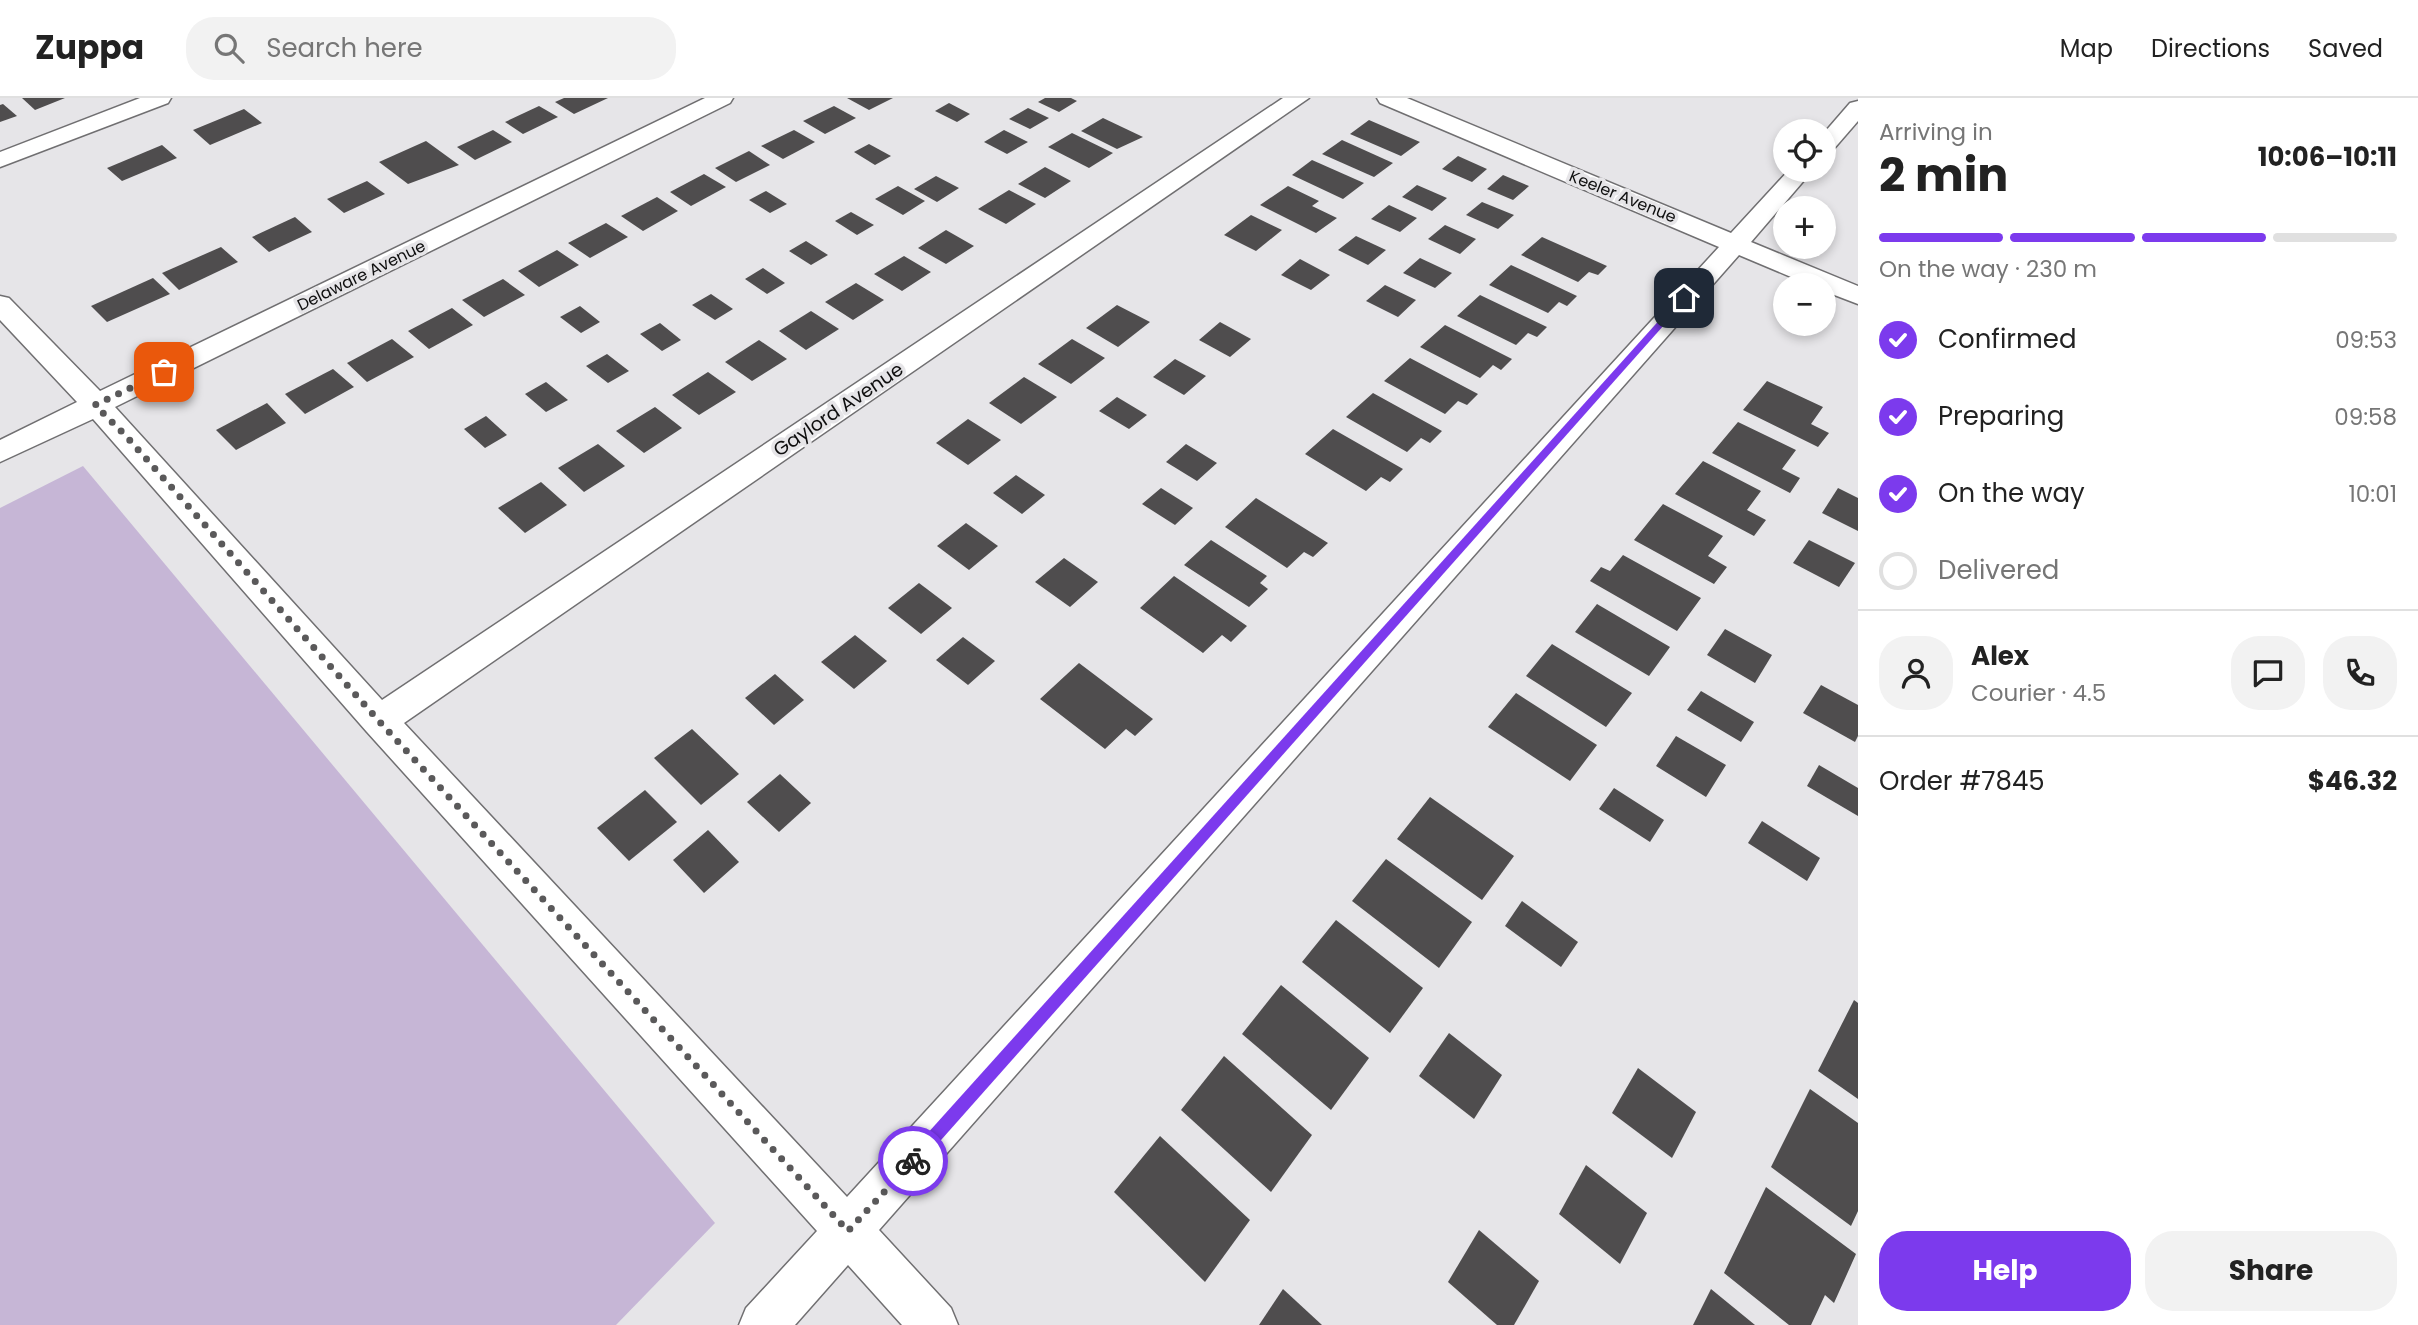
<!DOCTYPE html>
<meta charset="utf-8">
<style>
body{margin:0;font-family:Poppins,sans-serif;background:#f2f2f2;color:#222;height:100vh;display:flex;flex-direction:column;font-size:26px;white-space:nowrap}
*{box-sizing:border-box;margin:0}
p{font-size:23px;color:#767676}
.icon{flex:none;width:38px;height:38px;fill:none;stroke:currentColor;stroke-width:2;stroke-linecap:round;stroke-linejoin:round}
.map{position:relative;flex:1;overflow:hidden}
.drawer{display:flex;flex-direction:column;background:#fff;width:560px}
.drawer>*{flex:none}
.buttons{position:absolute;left:1773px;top:21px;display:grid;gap:14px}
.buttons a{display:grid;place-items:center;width:63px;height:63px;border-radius:50%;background:#fff;box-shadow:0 4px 10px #0003;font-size:35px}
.pin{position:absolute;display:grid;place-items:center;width:60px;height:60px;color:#fff;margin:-30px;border-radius:14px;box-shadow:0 4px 10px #0006}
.courier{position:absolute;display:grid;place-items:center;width:70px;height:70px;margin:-35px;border:5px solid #7c3aed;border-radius:50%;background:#fff;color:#222;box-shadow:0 2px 9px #0007}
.headline em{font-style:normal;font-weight:700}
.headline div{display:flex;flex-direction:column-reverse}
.headline{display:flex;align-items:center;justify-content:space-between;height:119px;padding:0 21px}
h1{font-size:46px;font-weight:700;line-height:52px}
.bar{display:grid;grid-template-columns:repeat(4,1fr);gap:10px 7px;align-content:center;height:84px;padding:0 21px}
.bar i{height:9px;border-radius:5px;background:#e0e0e0}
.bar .selected{background:#7c3aed}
.bar p{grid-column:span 4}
.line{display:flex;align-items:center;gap:18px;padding:0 21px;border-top:2px solid #e0e0e0}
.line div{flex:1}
.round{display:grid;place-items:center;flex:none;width:74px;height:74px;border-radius:28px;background:#f2f2f2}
ol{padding:0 21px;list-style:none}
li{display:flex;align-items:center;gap:21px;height:77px}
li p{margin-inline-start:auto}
li .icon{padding:7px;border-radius:50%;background:#7c3aed;color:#fff;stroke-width:4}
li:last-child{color:#767676}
li i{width:38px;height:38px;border:4px solid #e0e0e0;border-radius:50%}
.cta{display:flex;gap:14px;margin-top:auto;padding:14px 21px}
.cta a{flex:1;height:80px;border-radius:28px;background:#7c3aed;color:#fff;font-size:28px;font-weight:700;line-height:80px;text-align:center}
.cta a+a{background:#f2f2f2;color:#222}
header{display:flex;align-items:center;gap:42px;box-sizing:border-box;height:98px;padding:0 35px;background:#fff;border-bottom:2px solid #e0e0e0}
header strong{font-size:33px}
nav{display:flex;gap:38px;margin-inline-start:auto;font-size:24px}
.search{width:490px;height:63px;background:#f2f2f2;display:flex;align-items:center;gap:18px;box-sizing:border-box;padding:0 24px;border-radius:28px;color:#767676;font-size:26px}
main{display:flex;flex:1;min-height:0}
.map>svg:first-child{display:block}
.green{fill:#c6b6d6}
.building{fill:#4f4d4e}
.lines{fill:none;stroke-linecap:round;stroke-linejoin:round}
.street-casing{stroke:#706f71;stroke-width:3}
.street{fill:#fff;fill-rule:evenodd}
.route{fill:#7c3aed}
.done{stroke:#5a595a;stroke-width:7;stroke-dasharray:0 12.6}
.labels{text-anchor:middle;stroke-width:7;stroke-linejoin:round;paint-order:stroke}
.far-street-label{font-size:16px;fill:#0e0e0e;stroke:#e6e5e8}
.street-label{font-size:19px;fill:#0e0e0e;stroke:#e6e5e8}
</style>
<header>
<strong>Zuppa</strong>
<div class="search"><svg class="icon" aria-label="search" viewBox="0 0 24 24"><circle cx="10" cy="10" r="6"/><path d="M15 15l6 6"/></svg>Search here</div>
<nav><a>Map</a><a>Directions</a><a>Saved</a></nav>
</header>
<main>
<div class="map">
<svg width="1858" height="1227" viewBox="0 0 1858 1227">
<rect width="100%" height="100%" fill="#e6e5e8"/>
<path class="green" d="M83 368 715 1125 616 1227H0V410Z"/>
<g class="building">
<path d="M22 0H65L35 12Z"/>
<path d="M564 0H608L574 16 555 4Z"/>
<path d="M847 0H893L869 12Z"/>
<path d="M1045 0H1071L1077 3 1059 14 1038 4Z"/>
<path d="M949 5 970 16 957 24 935 13Z"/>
<path d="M3 6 17 18 0 24V7Z"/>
<path d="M539 8 558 19 523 36 505 24Z"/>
<path d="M834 8 856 20 825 36 803 23Z"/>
<path d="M1028 10 1049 20 1030 31 1009 21Z"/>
<path d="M244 11 262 25 210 47 193 32Z"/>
<path d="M1103 20 1143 39 1117 51 1081 33Z"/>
<path d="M1369 22 1420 44 1401 58 1350 36Z"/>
<path d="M493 32 512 44 475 62 457 49Z"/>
<path d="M794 32 815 44 783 61 761 48Z"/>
<path d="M1004 32 1028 44 1007 56 984 44Z"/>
<path d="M1072 35 1113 55 1089 70 1048 49Z"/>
<path d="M1342 42 1393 65 1374 79 1322 56Z"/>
<path d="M426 43 459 67 408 86 379 64Z"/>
<path d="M869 46 891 58 875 67 854 54Z"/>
<path d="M162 47 177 60 122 83 107 70Z"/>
<path d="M749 53 770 67 736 84 715 70Z"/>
<path d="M1458 58 1487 71 1472 84 1442 71Z"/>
<path d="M1312 62 1364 85 1343 101 1292 77Z"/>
<path d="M1045 69 1071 83 1045 100 1018 86Z"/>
<path d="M704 76 726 89 691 108 670 94Z"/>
<path d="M1503 77 1529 88 1513 102 1487 91Z"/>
<path d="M936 78 959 90 937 104 914 91Z"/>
<path d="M367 83 385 96 344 115 327 101Z"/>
<path d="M1417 87 1447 100 1432 113 1402 99Z"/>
<path d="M898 88 925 103 903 117 875 101Z"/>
<path d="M1288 88 1319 103 1312 108 1337 120 1316 135 1260 107Z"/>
<path d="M1009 92 1036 106 1006 126 978 111Z"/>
<path d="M766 93 787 106 770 115 749 102Z"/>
<path d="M657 99 678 113 643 133 621 118Z"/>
<path d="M1482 104 1514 117 1498 131 1466 117Z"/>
<path d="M1389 107 1417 120 1400 134 1371 121Z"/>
<path d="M851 114 874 127 857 137 835 123Z"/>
<path d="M1251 117 1282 132 1256 153 1224 137Z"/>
<path d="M295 119 312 134 269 154 252 139Z"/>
<path d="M606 125 628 139 590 160 568 145Z"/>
<path d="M1445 127 1476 141 1460 156 1428 141Z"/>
<path d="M946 132 974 148 946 166 918 150Z"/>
<path d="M1356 138 1386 152 1368 167 1338 152Z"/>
<path d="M1542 139 1607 168 1598 177 1589 174 1578 184 1521 157Z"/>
<path d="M806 143 828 157 811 167 789 153Z"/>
<path d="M221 149 238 164 179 192 162 175Z"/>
<path d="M557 152 579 167 539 189 518 173Z"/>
<path d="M904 158 931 174 902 193 874 176Z"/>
<path d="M1420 160 1452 175 1435 190 1403 175Z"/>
<path d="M1300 161 1330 177 1311 192 1281 177Z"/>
<path d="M1511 167 1577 198 1567 208 1559 204 1548 215 1489 187Z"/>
<path d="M763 170 785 185 767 196 745 181Z"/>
<path d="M153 180 170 196 107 224 91 208Z"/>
<path d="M503 181 525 197 484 219 462 202Z"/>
<path d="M856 185 884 202 853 222 825 204Z"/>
<path d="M1385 187 1416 202 1398 219 1366 203Z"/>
<path d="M711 196 733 211 715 222 692 207Z"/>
<path d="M1480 197 1547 229 1537 239 1528 235 1516 247 1457 218Z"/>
<path d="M1117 207 1150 224 1118 249 1086 230Z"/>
<path d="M580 208 600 224 581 235 560 219Z"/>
<path d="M452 210 473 227 429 251 408 233Z"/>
<path d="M811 213 839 231 806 252 779 233Z"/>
<path d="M1220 224 1251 241 1230 259 1199 242Z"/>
<path d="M660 225 681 242 662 253 640 236Z"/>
<path d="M1445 227 1512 261 1501 272 1493 267 1480 280 1420 249Z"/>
<path d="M392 241 414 259 367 284 347 265Z"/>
<path d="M1072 241 1105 260 1071 286 1038 266Z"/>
<path d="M759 242 787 261 752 283 725 264Z"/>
<path d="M607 256 629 273 608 285 586 268Z"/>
<path d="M1410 260 1478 296 1467 307 1458 303 1445 316 1384 283Z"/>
<path d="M1175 261 1206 278 1184 297 1153 279Z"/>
<path d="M333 271 354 289 305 316 285 296Z"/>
<path d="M708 274 736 294 699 317 672 297Z"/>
<path d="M1024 279 1057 299 1021 326 989 305Z"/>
<path d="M1767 283 1823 309 1811 326 1829 335 1818 349 1743 312Z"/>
<path d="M546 284 568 302 546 314 525 296Z"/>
<path d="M1373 295 1442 333 1430 345 1421 340 1407 354 1346 319Z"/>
<path d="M1117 299 1147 317 1129 331 1099 313Z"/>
<path d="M267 305 286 325 236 352 216 332Z"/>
<path d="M655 309 682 330 644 355 616 333Z"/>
<path d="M486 318 507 337 485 350 464 331Z"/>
<path d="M968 321 1001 342 968 367 936 345Z"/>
<path d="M1738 324 1796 352 1782 371 1800 380 1790 395 1712 355Z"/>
<path d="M1333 331 1403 371 1390 384 1381 379 1366 393 1305 356Z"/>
<path d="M598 346 625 368 584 394 558 370Z"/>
<path d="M1186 346 1217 365 1197 383 1166 364Z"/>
<path d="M1703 363 1761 393 1747 412 1766 422 1754 438 1675 396Z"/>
<path d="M1016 377 1045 397 1022 416 993 395Z"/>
<path d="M541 384 567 407 525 435 498 410Z"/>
<path d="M1161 390 1193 410 1175 427 1142 406Z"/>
<path d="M1838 390 1858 400V433L1822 415Z"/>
<path d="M1256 400 1328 445 1313 459 1304 454 1287 470 1225 429Z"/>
<path d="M1663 406 1723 438 1708 458 1727 469 1714 486 1634 442Z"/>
<path d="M966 425 998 448 969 472 937 448Z"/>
<path d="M1211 442 1267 478 1260 485 1268 491 1249 509 1184 467Z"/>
<path d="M1809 442 1855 465 1839 489 1793 465Z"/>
<path d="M1623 457 1701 500 1677 533 1590 483 1601 469 1610 473Z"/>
<path d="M1064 460 1098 484 1070 509 1035 484Z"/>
<path d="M1174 478 1247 528 1231 544 1222 537 1203 555 1140 510Z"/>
<path d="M919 485 952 510 921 536 888 510Z"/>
<path d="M1597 506 1670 549 1649 578 1575 534Z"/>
<path d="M1725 531 1772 557 1755 585 1707 557Z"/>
<path d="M855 537 887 563 854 591 821 564Z"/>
<path d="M963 539 995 563 968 587 936 562Z"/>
<path d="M1552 546 1632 595 1606 629 1526 578Z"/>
<path d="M1079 565 1153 621 1135 638 1126 631 1105 651 1040 601Z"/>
<path d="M775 576 804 602 774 627 745 600Z"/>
<path d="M1821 587 1858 607V638L1855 644 1803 615Z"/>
<path d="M1701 593 1754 624 1741 644 1687 612Z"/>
<path d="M1516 595 1597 647 1570 683 1488 629Z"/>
<path d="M692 631 739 676 701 707 654 660Z"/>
<path d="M1676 638 1726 667 1706 699 1656 668Z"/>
<path d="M1819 667 1858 690V718L1807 688Z"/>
<path d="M780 676 811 705 779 734 747 704Z"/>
<path d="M1614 690 1664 722 1650 744 1599 711Z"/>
<path d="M645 692 677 724 629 763 597 730Z"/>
<path d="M1430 699 1514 758 1482 802 1397 741Z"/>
<path d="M1762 723 1820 760 1807 783 1748 745Z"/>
<path d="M708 732 739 764 704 795 673 762Z"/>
<path d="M1386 761 1472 824 1439 870 1352 803Z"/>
<path d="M1522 803 1578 844 1561 869 1505 828Z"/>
<path d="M1336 822 1423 890 1390 935 1302 864Z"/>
<path d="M1281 887 1369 960 1331 1012 1242 936Z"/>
<path d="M1854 902 1858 905V1001L1818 973Z"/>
<path d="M1449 935 1502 977 1474 1021 1419 978Z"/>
<path d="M1224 958 1312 1037 1271 1094 1181 1012Z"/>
<path d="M1638 970 1696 1014 1672 1060 1612 1015Z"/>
<path d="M1810 991 1858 1025V1113L1851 1128 1771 1069Z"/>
<path d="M1160 1038 1250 1122 1205 1184 1114 1094Z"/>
<path d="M1586 1067 1647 1115 1620 1166 1559 1116Z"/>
<path d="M1766 1089 1856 1156 1834 1205 1825 1197 1811 1227H1789L1724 1175Z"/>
<path d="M1479 1132 1539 1183 1514 1227H1497L1448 1184Z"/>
<path d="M1283 1191 1322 1227H1259Z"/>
<path d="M1711 1191 1755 1227H1693Z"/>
</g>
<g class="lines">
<g class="street-casing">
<g id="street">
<path d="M140 0H171L168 5 0 69V54Z"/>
<path d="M705 0H733L730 5 115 309 382 602 1283 0H1309L404 625 847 1099 1719 149 1380 5 1377 0H1407L1731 135 1789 72H1813L1751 144 1858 188V206L1824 193V187H1810L1739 157 879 1132 951 1210 958 1227H902L848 1167 795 1227H739L746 1210 817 1133 367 634 93 321 0 364V342L77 304 0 222V198L9 200 100 293Z"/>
<path d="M1858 3V23L1832 53 1824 55V35L1850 5Z"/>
</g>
</g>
<use href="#street" class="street"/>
</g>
<path class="route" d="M1681 198 1688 200 918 1068H908V1057Z"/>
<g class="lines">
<path class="done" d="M164 274 95 307 126 338 379 623 848 1133 913 1063"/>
</g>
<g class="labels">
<g class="far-street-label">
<text transform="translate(1623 98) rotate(22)" y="6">Keeler Avenue</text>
<text transform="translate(361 177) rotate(-26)" y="6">Delaware Avenue</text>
</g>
<g class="street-label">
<text transform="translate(838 311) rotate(-34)" y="7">Gaylord Avenue</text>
</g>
</g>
</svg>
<div class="buttons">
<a><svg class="icon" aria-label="locate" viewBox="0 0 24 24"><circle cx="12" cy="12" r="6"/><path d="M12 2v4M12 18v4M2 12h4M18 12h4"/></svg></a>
<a>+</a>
<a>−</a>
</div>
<div class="pin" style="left:164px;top:274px;background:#ea580c"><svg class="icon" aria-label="bag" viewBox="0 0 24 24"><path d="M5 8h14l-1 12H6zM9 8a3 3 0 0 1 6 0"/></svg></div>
<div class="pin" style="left:1684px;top:200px;background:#1f2937"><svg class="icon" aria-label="home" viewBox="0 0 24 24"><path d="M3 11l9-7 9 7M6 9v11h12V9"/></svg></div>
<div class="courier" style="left:913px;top:1063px"><svg class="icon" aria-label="bike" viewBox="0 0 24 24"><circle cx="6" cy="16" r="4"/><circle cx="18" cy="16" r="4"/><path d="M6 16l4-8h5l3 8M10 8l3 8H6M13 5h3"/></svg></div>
</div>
<section class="drawer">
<div class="headline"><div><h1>2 min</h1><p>Arriving in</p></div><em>10:06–10:11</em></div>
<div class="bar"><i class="selected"></i><i class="selected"></i><i class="selected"></i><i></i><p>On the way · 230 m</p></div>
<ol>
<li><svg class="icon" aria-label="check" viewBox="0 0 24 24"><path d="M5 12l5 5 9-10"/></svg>Confirmed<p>09:53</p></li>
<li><svg class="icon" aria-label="check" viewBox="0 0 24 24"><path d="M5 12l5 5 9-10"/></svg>Preparing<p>09:58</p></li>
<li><svg class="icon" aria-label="check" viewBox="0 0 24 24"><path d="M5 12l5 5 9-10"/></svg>On the way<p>10:01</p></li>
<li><i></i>Delivered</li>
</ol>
<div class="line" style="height:126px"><a class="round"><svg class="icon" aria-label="person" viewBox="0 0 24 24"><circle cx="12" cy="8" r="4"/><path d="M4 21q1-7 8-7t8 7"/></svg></a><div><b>Alex</b><p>Courier · 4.5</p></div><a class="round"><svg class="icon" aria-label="chat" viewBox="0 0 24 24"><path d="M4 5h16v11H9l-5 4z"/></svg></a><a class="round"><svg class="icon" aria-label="phone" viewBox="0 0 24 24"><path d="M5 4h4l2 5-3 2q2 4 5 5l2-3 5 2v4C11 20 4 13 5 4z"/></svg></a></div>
<div class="line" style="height:91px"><div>Order #7845</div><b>$46.32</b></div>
<div class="cta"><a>Help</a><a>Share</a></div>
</section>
</main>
